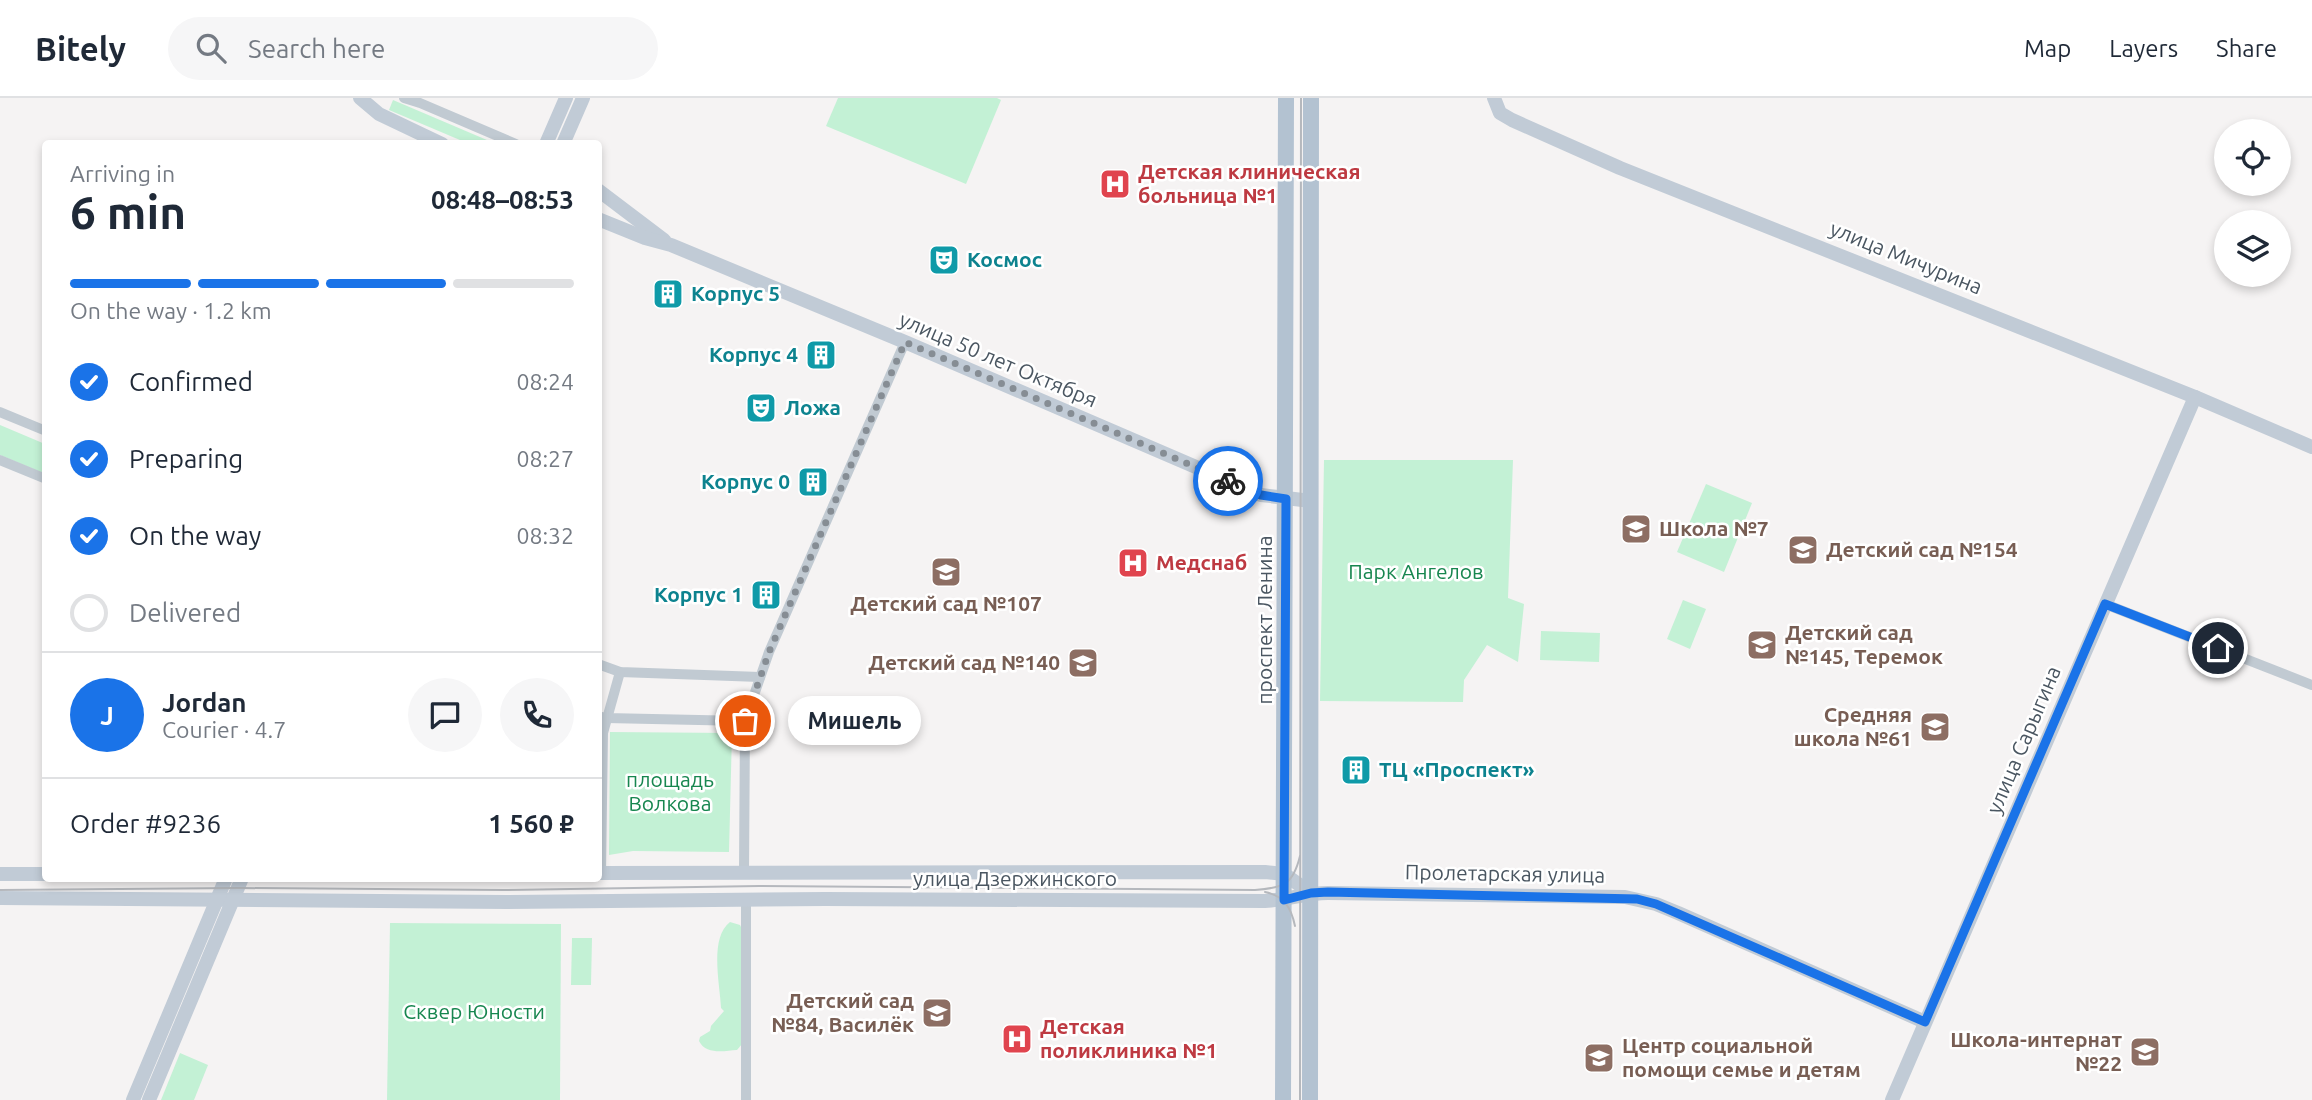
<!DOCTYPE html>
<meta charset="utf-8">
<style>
body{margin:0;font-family:Ubuntu,sans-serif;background:#f6f6f7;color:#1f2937;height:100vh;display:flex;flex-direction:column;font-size:26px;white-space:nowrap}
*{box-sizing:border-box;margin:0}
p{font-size:23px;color:#747a83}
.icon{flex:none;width:38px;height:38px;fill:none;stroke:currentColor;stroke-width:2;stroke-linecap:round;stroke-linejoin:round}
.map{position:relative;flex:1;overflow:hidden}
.side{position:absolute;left:42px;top:42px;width:560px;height:742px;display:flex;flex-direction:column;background:#fff;border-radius:7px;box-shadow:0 4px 10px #0003}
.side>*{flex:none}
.tools{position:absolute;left:2214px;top:21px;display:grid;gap:14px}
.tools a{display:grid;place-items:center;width:77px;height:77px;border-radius:50%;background:#fff;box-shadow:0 4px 10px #0003;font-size:35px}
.pin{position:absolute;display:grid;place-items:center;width:60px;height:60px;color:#fff;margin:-30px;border:4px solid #fff;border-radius:50%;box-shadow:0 2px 7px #0007}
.courier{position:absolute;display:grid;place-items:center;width:70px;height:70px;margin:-35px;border:5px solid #1a73e8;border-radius:50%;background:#fff;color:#222;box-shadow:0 2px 9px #0007}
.bubble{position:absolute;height:49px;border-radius:24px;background:#fff;box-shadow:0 4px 10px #0003;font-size:23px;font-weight:700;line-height:49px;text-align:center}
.head em{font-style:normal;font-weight:700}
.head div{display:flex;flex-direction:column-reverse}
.head{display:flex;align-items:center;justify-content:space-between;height:119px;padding:0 28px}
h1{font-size:46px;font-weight:700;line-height:52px}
.bar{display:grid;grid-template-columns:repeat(4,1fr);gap:10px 7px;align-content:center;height:84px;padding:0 28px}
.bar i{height:9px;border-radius:5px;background:#e0e1e3}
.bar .current{background:#1a73e8}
.bar p{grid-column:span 4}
.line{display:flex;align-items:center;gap:18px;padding:0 28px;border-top:2px solid #e0e1e3}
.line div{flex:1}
.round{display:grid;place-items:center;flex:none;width:74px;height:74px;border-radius:37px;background:#f6f6f7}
ol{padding:0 28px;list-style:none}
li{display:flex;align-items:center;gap:21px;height:77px}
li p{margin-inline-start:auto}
li .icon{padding:7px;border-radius:50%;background:#1a73e8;color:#fff;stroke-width:4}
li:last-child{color:#747a83}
li i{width:38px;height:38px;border:4px solid #e0e1e3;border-radius:50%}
header{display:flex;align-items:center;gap:42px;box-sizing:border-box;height:98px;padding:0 35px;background:#fff;border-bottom:2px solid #e0e1e3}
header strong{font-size:33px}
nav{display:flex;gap:38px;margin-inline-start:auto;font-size:24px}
.search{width:490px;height:63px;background:#f6f6f7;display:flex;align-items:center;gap:18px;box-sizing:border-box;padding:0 24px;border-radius:38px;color:#747a83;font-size:26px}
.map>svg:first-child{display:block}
.green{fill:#c3f1d5}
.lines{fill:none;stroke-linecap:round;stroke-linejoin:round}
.street{stroke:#c1cad2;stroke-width:10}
.secondary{stroke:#c1cbd6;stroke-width:14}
.primary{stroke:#b3c2d1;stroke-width:16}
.tram{stroke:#b5b8bd;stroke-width:2}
.done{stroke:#868d94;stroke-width:7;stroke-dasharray:0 12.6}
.route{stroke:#1a73e8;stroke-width:9}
.labels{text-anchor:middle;stroke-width:5;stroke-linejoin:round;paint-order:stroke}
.health-label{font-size:21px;font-weight:bold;fill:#be3a42;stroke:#fff;text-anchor:start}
.street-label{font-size:21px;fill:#4a5661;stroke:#fff}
.culture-label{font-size:21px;font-weight:bold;fill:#0d838f;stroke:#fff;text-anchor:start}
.education-label{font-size:21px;font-weight:bold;fill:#785e54;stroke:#fff;text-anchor:start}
.park-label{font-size:21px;fill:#17864f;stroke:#fff}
</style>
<header>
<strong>Bitely</strong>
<div class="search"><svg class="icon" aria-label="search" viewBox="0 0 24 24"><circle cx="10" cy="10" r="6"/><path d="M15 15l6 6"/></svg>Search here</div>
<nav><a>Map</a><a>Layers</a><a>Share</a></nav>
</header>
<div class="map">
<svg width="2312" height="1002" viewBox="0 0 2312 1002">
<rect width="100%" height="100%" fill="#f5f3f3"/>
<g class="green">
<path d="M838 0H997L1001 2 966 86 826 28Z"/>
<path d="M393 2 494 45H467L389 12Z"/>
<path d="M0 327 45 346V376L0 357Z"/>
<path d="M1324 362H1513L1508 500 1524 506 1518 564 1487 547 1464 582 1463 604 1320 603Z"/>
<path d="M1706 386 1752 405 1724 474 1677 454Z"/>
<path d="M1683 502 1706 511 1690 551 1667 541Z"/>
<path d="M1541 533 1600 535 1599 564 1540 562Z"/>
<path d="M610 634 732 635 729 754 633 753 609 757Z"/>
<path d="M730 824 740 827 742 831V946L737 952C724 953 706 957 699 943L700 939 710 933 711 928 724 913 721 910C720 886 709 840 730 824Z"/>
<path d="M390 825 561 826 560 1002H387Z"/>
<path d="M572 840H592L591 887H571Z"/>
<path d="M180 955 208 967 194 1002H161Z"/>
</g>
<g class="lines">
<g class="street">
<path d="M404 0 420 5 516 46"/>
<path d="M0 314 46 333"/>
<path d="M0 362 46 381"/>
<path d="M2105 506 2312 587"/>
<path d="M598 566 620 574 760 579"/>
<path d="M598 618 606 620 745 623"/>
<path d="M601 774 603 635 620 574"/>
<path d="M744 774 745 623 769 554 905 244"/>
<path d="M746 1002V802"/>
</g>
<g class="secondary">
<path d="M360 0 379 16 442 46"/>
<path d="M1494 0 1500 15 1512 22 1620 70 2195 299 2312 349"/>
<path d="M546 46 566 0"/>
<path d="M563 46 583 0"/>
<path d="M598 92 664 142"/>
<path d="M598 121 645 140 671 147 905 244 1261 397 1311 403"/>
<path d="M598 775 1265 774 1284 776 1311 795"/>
<path d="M0 776H46"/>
<path d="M0 800 507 804 825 801 1265 803C1286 802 1306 795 1328 795L1625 799 1656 806 1678 815 1925 924"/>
<path d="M133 1002 226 780"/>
<path d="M149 1002 242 780"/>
<path d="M1892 1002 2195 299"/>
</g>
<g class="primary">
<path d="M1283 1002 1286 0"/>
<path d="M1310 1002 1311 0"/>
</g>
<g class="tram">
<path d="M0 792 239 790 503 792 759 788 1255 792C1283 790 1293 787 1300 758"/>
<path d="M1265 794C1284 798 1291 809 1295 828"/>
<path d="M1300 1002 1301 0"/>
</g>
</g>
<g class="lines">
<path class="done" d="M745 623 769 554 905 244 1228 383"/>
<path class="route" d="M1228 383 1261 397 1286 401 1284 802 1311 795 1328 794 1637 801 1656 806 1925 924 2105 506 2218 550"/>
</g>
<defs>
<g id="hospital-square" transform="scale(1.575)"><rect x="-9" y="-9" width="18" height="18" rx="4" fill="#e0444e" stroke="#fff"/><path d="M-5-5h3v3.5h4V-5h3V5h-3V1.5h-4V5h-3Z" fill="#fff"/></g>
<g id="theatre-square" transform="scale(1.575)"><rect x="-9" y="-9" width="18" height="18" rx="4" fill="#0f9aa8" stroke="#fff"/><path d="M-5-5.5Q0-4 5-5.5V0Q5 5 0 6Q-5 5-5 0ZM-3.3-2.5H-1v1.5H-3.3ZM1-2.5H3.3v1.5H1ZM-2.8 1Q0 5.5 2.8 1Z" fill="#fff"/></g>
<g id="building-square" transform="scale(1.575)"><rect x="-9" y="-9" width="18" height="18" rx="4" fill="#0f9aa8" stroke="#fff"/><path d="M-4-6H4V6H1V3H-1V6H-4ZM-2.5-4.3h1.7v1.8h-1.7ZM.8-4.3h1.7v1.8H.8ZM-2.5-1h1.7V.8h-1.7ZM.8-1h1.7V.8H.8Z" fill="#fff"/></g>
<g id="school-square" transform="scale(1.575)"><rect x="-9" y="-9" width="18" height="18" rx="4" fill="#8d6e63" stroke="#fff"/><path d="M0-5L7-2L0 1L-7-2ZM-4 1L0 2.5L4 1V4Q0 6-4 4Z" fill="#fff"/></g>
</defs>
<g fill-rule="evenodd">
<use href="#hospital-square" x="1115" y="86"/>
<use href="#theatre-square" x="944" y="162"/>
<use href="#building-square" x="668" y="196"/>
<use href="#building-square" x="821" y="257"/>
<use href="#theatre-square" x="761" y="310"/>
<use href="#building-square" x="813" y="384"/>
<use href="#school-square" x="1636" y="431"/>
<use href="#school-square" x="1803" y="452"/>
<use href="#hospital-square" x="1133" y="465"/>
<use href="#school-square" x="946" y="474"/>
<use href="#building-square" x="766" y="497"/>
<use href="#school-square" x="1762" y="547"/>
<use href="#school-square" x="1083" y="565"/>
<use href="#school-square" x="1935" y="629"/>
<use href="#building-square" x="1356" y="672"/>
<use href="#school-square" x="937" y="915"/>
<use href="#hospital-square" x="1017" y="941"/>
<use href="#school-square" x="2145" y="954"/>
<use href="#school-square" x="1599" y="960"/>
</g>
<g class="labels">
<g class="health-label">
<text x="1138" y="81">Детская клиническая<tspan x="1138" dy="24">больница №1</tspan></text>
<text x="1156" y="472">Медснаб</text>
<text x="1040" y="936">Детская<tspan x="1040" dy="24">поликлиника №1</tspan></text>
</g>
<g class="street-label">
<text transform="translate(1906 160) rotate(22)" y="7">улица Мичурина</text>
<text transform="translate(998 262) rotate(23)" y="7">улица 50 лет Октября</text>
<text transform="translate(1265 522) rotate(-90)" y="7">проспект Ленина</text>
<text transform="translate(2024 642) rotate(-67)" y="7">улица Сарыгина</text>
<text transform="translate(1505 776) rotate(1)" y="7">Пролетарская улица</text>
<text x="1015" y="788">улица Дзержинского</text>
</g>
<g class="culture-label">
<text x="967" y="169">Космос</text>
<text x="691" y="203">Корпус 5</text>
<text x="798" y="264" text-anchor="end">Корпус 4</text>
<text x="784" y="317">Ложа</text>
<text x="790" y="391" text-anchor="end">Корпус 0</text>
<text x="743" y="504" text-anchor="end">Корпус 1</text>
<text x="1379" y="679">ТЦ «Проспект»</text>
</g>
<g class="education-label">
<text x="1659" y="438">Школа №7</text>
<text x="1826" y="459">Детский сад №154</text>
<text x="946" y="513" text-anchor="middle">Детский сад №107</text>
<text x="1785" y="542">Детский сад<tspan x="1785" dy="24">№145, Теремок</tspan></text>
<text x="1060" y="572" text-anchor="end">Детский сад №140</text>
<text x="1912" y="624" text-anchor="end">Средняя<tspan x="1912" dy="24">школа №61</tspan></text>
<text x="914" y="910" text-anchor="end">Детский сад<tspan x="914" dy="24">№84, Василёк</tspan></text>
<text x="2122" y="949" text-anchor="end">Школа-интернат<tspan x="2122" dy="24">№22</tspan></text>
<text x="1622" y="955">Центр социальной<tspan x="1622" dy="24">помощи семье и детям</tspan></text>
</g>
<g class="park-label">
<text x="1416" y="481">Парк Ангелов</text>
<text x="670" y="689">площадь<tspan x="670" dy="24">Волкова</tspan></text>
<text x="474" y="921">Сквер Юности</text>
</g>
</g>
</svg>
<div class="tools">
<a><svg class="icon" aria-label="locate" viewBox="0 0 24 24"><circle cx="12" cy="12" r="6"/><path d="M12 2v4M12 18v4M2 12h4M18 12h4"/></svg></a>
<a><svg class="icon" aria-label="layers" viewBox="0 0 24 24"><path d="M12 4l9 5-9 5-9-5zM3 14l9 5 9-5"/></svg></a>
</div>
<div class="pin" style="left:745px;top:623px;background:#ea580c"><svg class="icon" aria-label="bag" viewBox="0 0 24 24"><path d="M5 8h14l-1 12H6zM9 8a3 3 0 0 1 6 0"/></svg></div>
<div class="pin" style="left:2218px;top:550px;background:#1f2937"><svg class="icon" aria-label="home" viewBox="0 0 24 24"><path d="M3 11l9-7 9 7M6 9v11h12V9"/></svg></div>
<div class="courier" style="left:1228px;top:383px"><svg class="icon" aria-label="bike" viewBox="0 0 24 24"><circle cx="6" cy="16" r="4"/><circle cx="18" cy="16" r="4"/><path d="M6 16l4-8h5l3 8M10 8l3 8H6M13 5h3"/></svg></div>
<div class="bubble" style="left:788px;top:598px;width:133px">Мишель</div>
<section class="side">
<div class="head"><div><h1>6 min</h1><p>Arriving in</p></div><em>08:48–08:53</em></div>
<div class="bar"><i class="current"></i><i class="current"></i><i class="current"></i><i></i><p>On the way · 1.2 km</p></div>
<ol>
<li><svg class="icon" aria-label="check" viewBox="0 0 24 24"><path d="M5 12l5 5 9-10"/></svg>Confirmed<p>08:24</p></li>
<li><svg class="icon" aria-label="check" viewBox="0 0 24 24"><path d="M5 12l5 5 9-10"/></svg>Preparing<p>08:27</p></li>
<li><svg class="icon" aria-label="check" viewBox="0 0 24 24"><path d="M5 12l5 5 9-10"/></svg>On the way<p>08:32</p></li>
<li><i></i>Delivered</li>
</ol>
<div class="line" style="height:126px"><b class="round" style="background:#1a73e8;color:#fff">J</b><div><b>Jordan</b><p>Courier · 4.7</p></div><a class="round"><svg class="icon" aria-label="chat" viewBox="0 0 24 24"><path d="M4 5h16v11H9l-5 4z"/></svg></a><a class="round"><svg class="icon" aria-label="phone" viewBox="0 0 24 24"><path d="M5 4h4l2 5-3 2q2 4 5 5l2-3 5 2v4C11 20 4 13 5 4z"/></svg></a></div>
<div class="line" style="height:91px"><div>Order #9236</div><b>1 560 ₽</b></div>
</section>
</div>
